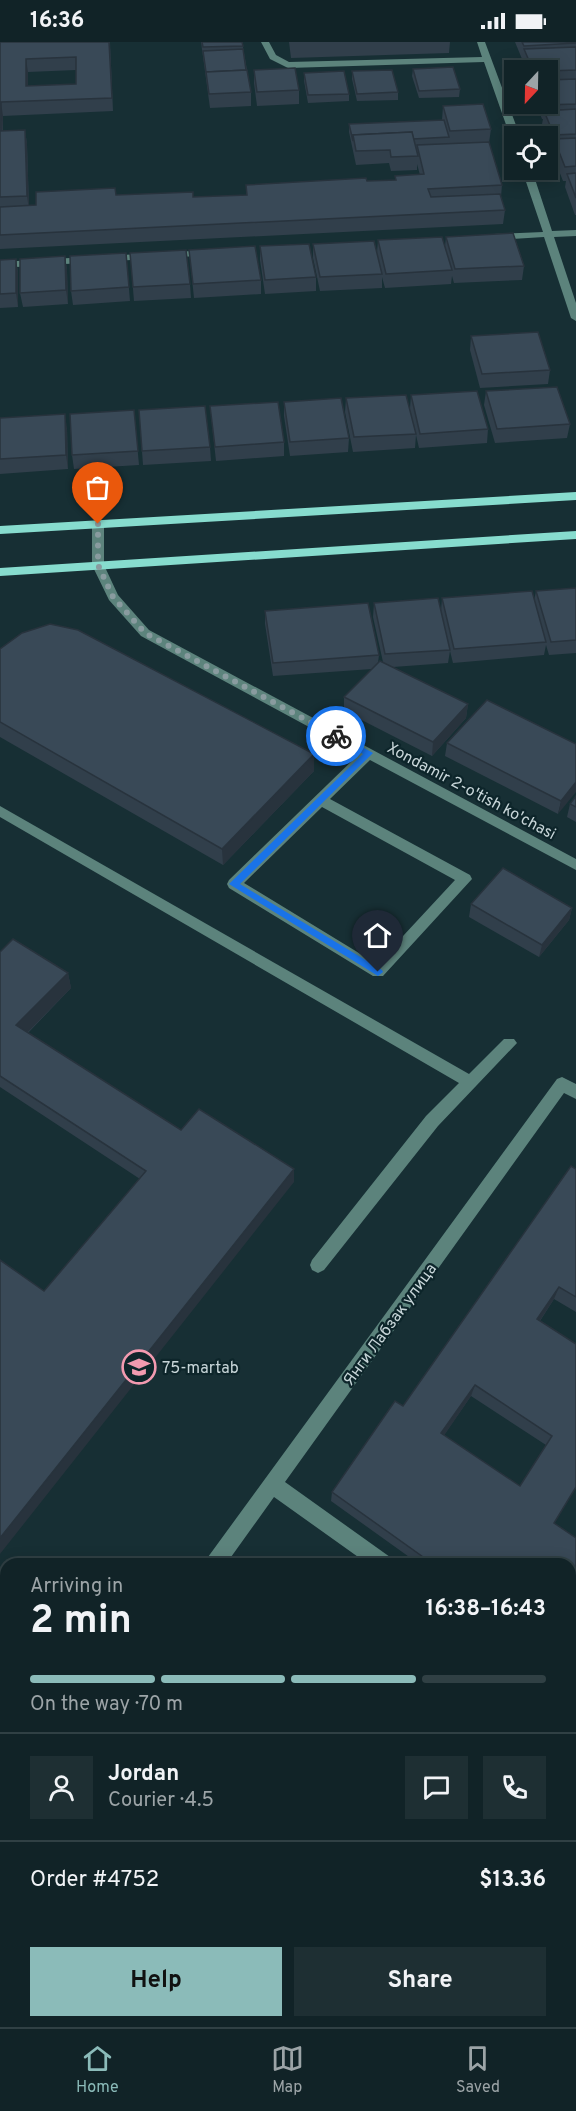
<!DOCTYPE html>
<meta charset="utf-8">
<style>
body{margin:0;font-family:Overpass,sans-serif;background:#1e2f33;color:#f1f3f6;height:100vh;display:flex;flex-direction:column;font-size:22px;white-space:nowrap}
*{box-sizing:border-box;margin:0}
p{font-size:20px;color:#9ca4a7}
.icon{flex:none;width:33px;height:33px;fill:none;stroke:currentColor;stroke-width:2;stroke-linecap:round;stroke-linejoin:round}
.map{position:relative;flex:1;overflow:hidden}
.panel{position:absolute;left:0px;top:1516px;width:576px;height:470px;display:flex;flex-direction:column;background:#112327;border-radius:18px 18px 0 0;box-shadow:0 3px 15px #0003,0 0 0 2px #304044}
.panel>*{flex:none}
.needle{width:39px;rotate:202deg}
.fabs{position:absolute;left:504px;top:18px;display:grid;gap:12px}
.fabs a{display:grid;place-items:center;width:54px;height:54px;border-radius:0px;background:#112327;box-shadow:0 3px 15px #0003,0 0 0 2px #304044;font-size:30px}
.pin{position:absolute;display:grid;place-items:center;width:51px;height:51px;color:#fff;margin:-62px -26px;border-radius:50% 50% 50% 0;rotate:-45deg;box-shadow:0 0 6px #0007}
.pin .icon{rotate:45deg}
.courier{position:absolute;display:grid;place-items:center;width:60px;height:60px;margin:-30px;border:4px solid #1a73e8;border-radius:50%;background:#fff;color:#222;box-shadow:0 2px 8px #0007}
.head em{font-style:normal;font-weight:700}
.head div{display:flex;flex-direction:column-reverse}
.head{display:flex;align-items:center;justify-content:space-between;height:102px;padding:0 30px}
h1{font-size:39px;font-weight:700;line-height:45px}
.bar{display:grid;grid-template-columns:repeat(4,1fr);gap:9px 6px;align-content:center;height:72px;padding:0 30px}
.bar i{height:8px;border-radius:4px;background:#304044}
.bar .active{background:#8bbbb9}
.bar p{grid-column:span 4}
.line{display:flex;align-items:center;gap:15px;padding:0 30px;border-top:2px solid #304044}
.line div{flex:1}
.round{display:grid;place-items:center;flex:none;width:63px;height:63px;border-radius:0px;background:#1e2f33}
.button{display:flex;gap:12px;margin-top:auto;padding:12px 30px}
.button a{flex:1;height:69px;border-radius:0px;background:#8bbbb9;color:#111;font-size:24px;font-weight:700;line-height:69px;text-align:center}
.button a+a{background:#1e2f33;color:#f1f3f6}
.status{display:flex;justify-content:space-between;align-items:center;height:42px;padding:0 30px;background:#112327;direction:ltr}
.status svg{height:16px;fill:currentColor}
.dock{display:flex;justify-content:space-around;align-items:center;height:84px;border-top:2px solid #304044;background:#112327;font-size:16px;color:#9ca4a7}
.dock a{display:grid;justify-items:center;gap:3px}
.dock .active{color:#8bbbb9}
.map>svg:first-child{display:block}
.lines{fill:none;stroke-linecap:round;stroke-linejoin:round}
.minor{fill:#5c837c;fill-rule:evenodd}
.major{fill:#87dcce;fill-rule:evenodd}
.wall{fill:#313f4b;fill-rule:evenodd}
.shaded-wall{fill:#28333d}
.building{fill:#394957;stroke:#28333d;stroke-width:1.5;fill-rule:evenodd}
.route{fill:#1a73e8}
.done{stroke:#899b9f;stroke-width:6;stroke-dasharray:0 10.8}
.labels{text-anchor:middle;stroke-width:4.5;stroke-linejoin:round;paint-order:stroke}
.street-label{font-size:16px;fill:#c7d5d8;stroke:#0d252a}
.poi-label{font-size:16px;fill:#c7d5d8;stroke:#0d252a;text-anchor:start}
</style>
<div class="status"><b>16:36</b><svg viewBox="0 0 49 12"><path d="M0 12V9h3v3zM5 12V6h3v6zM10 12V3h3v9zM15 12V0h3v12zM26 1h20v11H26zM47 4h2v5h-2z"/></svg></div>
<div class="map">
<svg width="576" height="1985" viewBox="0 0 576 1985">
<rect width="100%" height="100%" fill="#172f34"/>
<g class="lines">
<g class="minor">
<path d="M261 0H269L276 13 289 20 482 15 477 0H485L520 94 514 97 510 94 484 20 288 26 270 17Z"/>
<path d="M522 128H532L552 189 576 188V194L554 195 576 261V279L571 276 544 195 494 198 489 195 494 192 543 190Z"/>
<path d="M210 208 213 209V213L0 226V220Z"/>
<path d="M98 478 104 482V523L118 553 149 588 576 817V828L370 718 330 757 470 833 472 837 383 934H373L229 846 227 842 229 838 359 712 141 594 109 558 92 523V482ZM322 765 455 838 377 922 244 841Z"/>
<path d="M0 764 469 1032 504 997H514L517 1001 438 1084 324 1228 318 1231 312 1228 310 1223 312 1218 426 1074 459 1041 0 775Z"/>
<path d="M562 1035 576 1042V1057L564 1051 285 1440 390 1515 392 1522H368L274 1455 226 1522H206L208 1515 557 1037Z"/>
<path d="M570 1648 576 1651V1673L570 1670Z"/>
<path d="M6 1802V1828L0 1830V1804Z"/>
</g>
<g class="major">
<path d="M576 450V458L0 492V484Z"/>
<path d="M576 489V497L0 534V526Z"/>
</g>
</g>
<g class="wall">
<path d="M0 0H110L113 69 3 74V89L25 88 27 102 29 164 116 153 193 155 246 153V143L395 138V134L420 133 417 122V128L391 129 389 121 356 123 349 90V82L442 78 443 64 491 87 489 101 502 143 501 155 505 168 503 182 0 207ZM76 28V42L28 44V30Z"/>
<path d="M201 0H242L251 50V64L210 66Z"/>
<path d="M289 0H450L449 11 291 16Z"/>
<path d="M515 0H576V173H575L565 145 566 139H563L552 111V107L542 82 543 77H542L536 62H548V28H526L523 21V17H522Z"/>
<path d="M413 27 460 47 459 55 419 56 412 34Z"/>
<path d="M254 28 299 48V62L257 64 254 41Z"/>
<path d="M352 29 398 50V58L357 59 352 37Z"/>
<path d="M304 31 349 52V59L308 61 304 39Z"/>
<path d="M446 195 524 224 522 238 454 241 452 234 451 242 385 246 382 235V246L320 249 313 216V202L377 210 378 198 445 204Z"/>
<path d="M260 204 316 235V249L265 252 260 218Z"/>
<path d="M189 208 261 238V252L194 256Z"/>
<path d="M126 211 130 259 73 263 71 249Z"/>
<path d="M130 211 190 242 191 256 134 259Z"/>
<path d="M65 214 67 228 68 262 23 265 20 251Z"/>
<path d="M16 217 18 231V265L0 266V218Z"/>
<path d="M471 294 550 328 548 342 480 346 470 308Z"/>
<path d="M486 349 570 382 567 396 495 401 484 363Z"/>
<path d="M411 353 488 387 487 401 419 406 416 393 415 406 353 410 345 370 346 356 410 366Z"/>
<path d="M284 360 349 396 348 410 290 414 284 374Z"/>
<path d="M210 364 284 400V414L216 419Z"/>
<path d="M134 368 139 423 74 427 72 413Z"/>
<path d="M139 368 210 405 211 419 143 423Z"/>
<path d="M0 376 67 386 68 427 0 432Z"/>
<path d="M576 546V611L549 613 546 603 544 613 453 621 450 609 448 621 393 625 468 662 466 676 432 714 344 669V655L372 627 273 634 265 582V569L379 613 378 621 383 620 373 575 374 561 441 569 442 556 534 559 536 549Z"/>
<path d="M0 607 314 729 223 823 0 695Z"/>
<path d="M447 701 576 702 558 772 445 714Z"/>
<path d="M576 754V780L567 775 570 762Z"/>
<path d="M471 862 572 866 569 878 539 915 469 875Z"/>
<path d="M0 910 68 931 71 946 28 991 181 1088 294 1127V1140L44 1249 140 1137 0 1045Z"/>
<path d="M576 1127V1270L554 1257 540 1279 576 1302 554 1481 576 1496V1635L570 1631V1522H419L331 1459 332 1450 403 1364ZM471 1354 546 1403 520 1444 444 1393Z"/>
<path d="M576 1849V1902L570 1897V1860Z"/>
</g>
<g class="shaded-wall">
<path d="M26 17 28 30V58L26 44Z"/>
<path d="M1 60 3 74 2 103 0 90Z"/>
<path d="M25 88 27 102 29 168 27 154Z"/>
<path d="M65 214 67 228 68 262 66 248Z"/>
<path d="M16 217 18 231V265L16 251Z"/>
<path d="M65 372 67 386 68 427 66 413Z"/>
<path d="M468 662 466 676 432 714 433 700Z"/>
<path d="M314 712V729L223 823 222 807Z"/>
<path d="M576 740V750L558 772 561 759Z"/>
<path d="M572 866 569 878 539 915 542 903Z"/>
<path d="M68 931 71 946 20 998 16 983Z"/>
<path d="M294 1127V1140L0 1512V1496Z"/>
<path d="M559 1245 554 1257 533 1289 537 1277Z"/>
<path d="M475 1343 471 1354 439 1401 441 1391Z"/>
<path d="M125 1980H128L127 1985H124Z"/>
</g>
<g class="building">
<path d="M0 0H109L112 56 1 60 0 86ZM76 15V42L26 44V17Z"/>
<path d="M202 0H242L243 4 203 5Z"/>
<path d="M522 0H576V1L524 4Z"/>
<path d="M576 5V28L548 29 533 28 524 7Z"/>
<path d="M243 7 246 28 206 30 203 9Z"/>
<path d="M453 25 460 47 419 49 413 27Z"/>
<path d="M295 26 299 48 257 50 254 28Z"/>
<path d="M247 28 251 50 209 52 206 30Z"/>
<path d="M392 28 398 50 357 52 352 29Z"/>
<path d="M344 29 349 52 308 53 304 31Z"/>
<path d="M576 37V62L543 63V62H548V38Z"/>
<path d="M483 62 491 87 450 89 443 64Z"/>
<path d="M576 67V92L554 93 544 69Z"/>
<path d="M444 78 449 95 413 97 412 90 353 93V99L349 82Z"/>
<path d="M25 88 27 154 0 155V89Z"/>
<path d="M412 90 418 114 391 115 390 108 356 109 353 93Z"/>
<path d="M576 96V124L565 125 554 97Z"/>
<path d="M489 100 502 143 428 147 431 155 500 152 505 168 0 193V165L36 163V150L115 146 116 153 193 150V155L247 153 246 143 366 136 367 139 396 138 395 134 424 132 417 103Z"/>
<path d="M576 131V156L567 132Z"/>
<path d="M513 191 524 224 455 227 446 195Z"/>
<path d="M442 195 452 228 386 232 378 198Z"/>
<path d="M374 199 382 232 320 235 313 202Z"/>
<path d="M309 202 316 235 265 238 260 204Z"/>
<path d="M255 204 261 238 193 242 189 208Z"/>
<path d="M186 208 190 242 133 245 130 211Z"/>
<path d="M126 211 129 245 71 249 70 214Z"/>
<path d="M65 214 66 248 20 251V217Z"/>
<path d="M16 217V251L0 252V218Z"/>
<path d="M538 290 550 328 482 332 471 294Z"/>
<path d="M557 345 570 382 497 387 486 349Z"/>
<path d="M477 349 488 387 420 392 411 353Z"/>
<path d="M406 353 416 392 354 395 346 356Z"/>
<path d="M341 356 349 396 290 400 284 360Z"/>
<path d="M278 360 284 400 215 405 210 364Z"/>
<path d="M205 364 210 405 142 409 139 368Z"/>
<path d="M134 368 138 409 72 413 70 372Z"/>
<path d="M65 372 66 413 0 417V376Z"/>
<path d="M576 546V598L551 600 536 549Z"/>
<path d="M532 549 546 600 454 607 442 556Z"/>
<path d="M438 556 450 608 385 612 374 561Z"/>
<path d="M368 561 379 613 273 621 265 569Z"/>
<path d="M50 582 78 588 314 712 222 807 0 680V607L22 591Z"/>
<path d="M380 619 468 662 433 700 344 655Z"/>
<path d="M487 658 576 702V740L561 759 447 701Z"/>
<path d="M576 754V765L570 762Z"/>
<path d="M503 826 572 866 542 903 471 862Z"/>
<path d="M13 897 68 931 16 983 181 1088 199 1067 294 1127 0 1496V1218L44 1249 146 1129 0 1034V910Z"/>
<path d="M571 1124 576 1127V1255L559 1245 537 1277 576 1302V1445L554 1481 576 1496V1625L570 1621V1522H433L332 1450 395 1359 403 1364ZM475 1343 552 1394 520 1444 441 1391Z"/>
<path d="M570 1743 576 1748V1813L570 1825Z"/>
<path d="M576 1858V1896L570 1891V1869Z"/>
<path d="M6 1920V1980H125L124 1985H0V1929Z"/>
<path d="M307 1980H489L494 1984V1985H313Z"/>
</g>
<path class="route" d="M333 692H339L373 711 240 842 382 928 383 930 378 934 229 842 363 712 333 696Z"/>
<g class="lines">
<path class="done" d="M98 482V523L113 555 145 591 336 694"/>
</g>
<defs>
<g id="school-ring" transform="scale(1.725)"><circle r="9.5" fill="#0d252a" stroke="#f29ab0" stroke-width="1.5"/><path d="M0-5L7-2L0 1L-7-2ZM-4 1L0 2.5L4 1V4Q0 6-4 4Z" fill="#f29ab0"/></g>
</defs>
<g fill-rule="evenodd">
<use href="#school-ring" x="139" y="1325"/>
</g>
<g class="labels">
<g class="street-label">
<text transform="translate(472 748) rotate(28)" y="6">Xondamir 2-o'tish ko'chasi</text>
<text transform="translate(389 1282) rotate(-54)" y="6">Янги Лабзак улица</text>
</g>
<g class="poi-label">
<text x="162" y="1331">75-martab</text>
</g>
</g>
</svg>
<div class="fabs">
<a><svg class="needle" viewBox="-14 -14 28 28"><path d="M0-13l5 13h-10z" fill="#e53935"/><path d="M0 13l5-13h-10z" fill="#9ca4a7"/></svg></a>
<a><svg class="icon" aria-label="locate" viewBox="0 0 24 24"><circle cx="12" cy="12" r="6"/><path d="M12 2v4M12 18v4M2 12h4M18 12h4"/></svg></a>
</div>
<div class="pin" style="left:98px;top:482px;background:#ea580c"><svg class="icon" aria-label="bag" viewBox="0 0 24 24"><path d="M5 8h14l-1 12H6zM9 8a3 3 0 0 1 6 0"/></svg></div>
<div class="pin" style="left:378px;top:930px;background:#1f2937"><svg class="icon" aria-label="home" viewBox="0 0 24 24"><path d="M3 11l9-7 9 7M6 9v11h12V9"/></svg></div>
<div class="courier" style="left:336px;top:694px"><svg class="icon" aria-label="bike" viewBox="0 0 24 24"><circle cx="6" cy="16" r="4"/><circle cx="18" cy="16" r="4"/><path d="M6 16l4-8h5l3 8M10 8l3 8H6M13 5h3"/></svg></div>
<section class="panel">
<div class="head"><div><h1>2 min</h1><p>Arriving in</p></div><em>16:38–16:43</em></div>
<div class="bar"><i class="active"></i><i class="active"></i><i class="active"></i><i></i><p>On the way · 70 m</p></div>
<div class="line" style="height:108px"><a class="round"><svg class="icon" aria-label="person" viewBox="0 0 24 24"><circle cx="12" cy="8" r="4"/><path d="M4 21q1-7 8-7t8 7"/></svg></a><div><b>Jordan</b><p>Courier · 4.5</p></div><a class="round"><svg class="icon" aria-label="chat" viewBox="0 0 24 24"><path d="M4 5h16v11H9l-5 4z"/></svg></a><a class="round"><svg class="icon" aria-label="phone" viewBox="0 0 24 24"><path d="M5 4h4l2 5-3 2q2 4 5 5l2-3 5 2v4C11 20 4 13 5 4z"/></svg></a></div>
<div class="line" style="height:78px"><div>Order #4752</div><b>$13.36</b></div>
<div class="button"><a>Help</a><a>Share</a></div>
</section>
</div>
<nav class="dock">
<a class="active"><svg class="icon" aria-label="home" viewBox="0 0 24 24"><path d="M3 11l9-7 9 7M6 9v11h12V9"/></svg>Home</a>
<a><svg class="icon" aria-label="map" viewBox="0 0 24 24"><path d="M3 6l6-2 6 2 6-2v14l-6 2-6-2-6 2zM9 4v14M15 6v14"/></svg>Map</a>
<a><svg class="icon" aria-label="saved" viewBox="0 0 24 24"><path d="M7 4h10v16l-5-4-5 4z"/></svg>Saved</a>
</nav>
